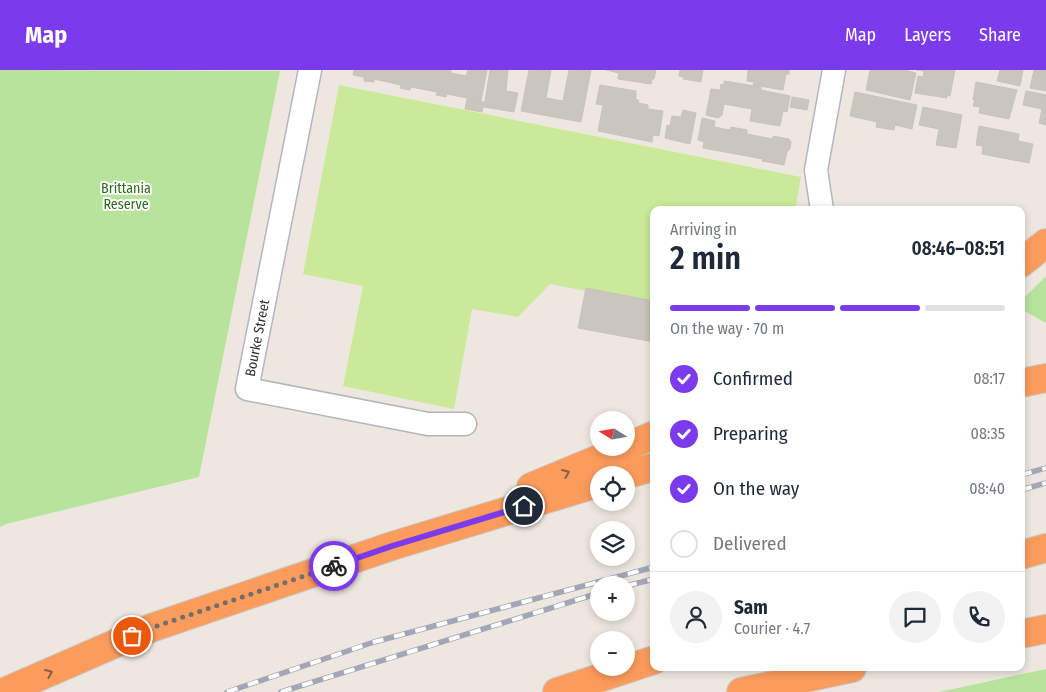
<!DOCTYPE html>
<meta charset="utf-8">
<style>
body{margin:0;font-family:"Fira Sans Condensed",sans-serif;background:#f2f2f3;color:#1f2937;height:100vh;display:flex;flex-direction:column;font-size:19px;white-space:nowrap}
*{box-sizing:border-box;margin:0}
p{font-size:16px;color:#747a83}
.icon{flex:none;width:28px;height:28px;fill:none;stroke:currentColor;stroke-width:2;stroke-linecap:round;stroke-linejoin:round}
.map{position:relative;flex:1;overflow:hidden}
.side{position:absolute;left:650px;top:136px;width:375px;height:465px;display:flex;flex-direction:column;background:#fff;border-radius:10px;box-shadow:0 2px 8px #0003}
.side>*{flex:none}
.needle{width:32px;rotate:281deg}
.tools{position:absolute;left:590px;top:341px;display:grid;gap:10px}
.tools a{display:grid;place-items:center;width:45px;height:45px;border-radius:50%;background:#fff;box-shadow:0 2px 8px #0003;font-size:25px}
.pin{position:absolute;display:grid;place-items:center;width:42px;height:42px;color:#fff;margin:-21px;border:2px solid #fff;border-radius:50%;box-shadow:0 1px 5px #0007}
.courier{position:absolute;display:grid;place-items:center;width:50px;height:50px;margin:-25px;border:4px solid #7c3aed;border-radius:50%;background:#fff;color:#222;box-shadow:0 1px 6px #0007}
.head em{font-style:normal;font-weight:600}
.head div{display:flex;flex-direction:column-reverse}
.head{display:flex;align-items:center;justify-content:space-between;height:85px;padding:0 20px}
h1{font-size:32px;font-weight:600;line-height:38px}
.bar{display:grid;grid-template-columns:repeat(4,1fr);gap:8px 5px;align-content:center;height:60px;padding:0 20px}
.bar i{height:6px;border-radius:4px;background:#e0e1e3}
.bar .current{background:#7c3aed}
.bar p{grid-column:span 4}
.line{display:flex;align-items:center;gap:12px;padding:0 20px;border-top:1px solid #e0e1e3}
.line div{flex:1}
.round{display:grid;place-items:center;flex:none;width:52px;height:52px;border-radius:26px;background:#f2f2f3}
ol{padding:0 20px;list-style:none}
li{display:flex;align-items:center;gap:15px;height:55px}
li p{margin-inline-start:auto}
li .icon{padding:5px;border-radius:50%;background:#7c3aed;color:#fff;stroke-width:4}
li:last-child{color:#747a83}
li i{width:28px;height:28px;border:2px solid #e0e1e3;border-radius:50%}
header{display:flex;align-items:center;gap:30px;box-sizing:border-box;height:70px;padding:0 25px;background:#7c3aed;color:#fff}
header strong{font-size:24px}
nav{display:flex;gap:28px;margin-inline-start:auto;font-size:18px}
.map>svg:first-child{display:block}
.green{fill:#b7e39d}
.pitch{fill:#caea9a}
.building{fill:#cac5be;stroke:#c9c3b9}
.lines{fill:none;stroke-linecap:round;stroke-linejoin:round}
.street-casing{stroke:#b3b6c0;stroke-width:25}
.highway-casing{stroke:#c8c8c8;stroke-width:30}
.street{stroke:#fff;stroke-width:22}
.highway{stroke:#fb9c5d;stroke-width:28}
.rail-casing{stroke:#a2a6b6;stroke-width:5.5}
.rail{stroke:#fff;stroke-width:4;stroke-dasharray:11;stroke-linecap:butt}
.oneway{stroke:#8a5f43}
.done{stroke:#716e6c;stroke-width:5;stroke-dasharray:0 9}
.route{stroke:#7c3aed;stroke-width:6}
.labels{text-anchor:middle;stroke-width:4;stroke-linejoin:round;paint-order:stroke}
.park-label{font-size:14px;fill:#2f6a1c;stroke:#fff}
.street-label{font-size:14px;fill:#2d2d2d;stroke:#fff}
</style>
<header>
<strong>Map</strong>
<nav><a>Map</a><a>Layers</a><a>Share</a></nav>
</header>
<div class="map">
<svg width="1046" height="622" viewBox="0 0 1046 622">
<rect width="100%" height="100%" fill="#eee7e0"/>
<g class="green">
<path d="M0 0 280 1 199 407 6 454 0 457Z"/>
<path d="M1046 206V253L1021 239V231Z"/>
<path d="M1046 599V622H939Z"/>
</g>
<path class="pitch" d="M339 15 801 107 795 140H654V234L550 214 518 247 472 239 454 339 343 316 363 216 303 204Z"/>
<g class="building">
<path d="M354 0H451V3L466 6 468 0H487L481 31 447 24 446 27 436 25 437 22 411 17 410 20 400 18 401 15 374 9V12L364 11V7L353 5Z"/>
<path d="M490 0H508L506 21 518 23 514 42 484 37Z"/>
<path d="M529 0H551L546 28 563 31 569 0H591L581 52 521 41Z"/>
<path d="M606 0H656L654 9H652L651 14 618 9 619 3Z"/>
<path d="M680 0H703L701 12 683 9 684 7 679 6Z"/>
<path d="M748 0H789V4H786L783 20 753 15 754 12 747 11Z"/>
<path d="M870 0H905L916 3 910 30 866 20Z"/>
<path d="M916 0H955L950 26 947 25V28L915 23 918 6 923 7 924 1Z"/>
<path d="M1000 0H1023L1020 16 997 11Z"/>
<path d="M1034 0H1046V21L1030 18Z"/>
<path d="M724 11 761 17V20L790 26 787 42 783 41 780 56 750 51 752 39 724 34 722 45 718 48 706 45 711 19 720 20 721 14 724 15Z"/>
<path d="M976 12 1017 20 1009 49 979 43 980 37 973 36 975 30H973Z"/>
<path d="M600 15 636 21V30H639L638 33 648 35V39L663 41 659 66 653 65 652 72 598 61 603 35 596 34Z"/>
<path d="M1026 21 1046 25V55L1039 53 1042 39 1023 35Z"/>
<path d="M855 22 917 35 912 59 895 55 894 60 876 57 877 52 850 46Z"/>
<path d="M792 27 809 30 807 40 790 37Z"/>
<path d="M467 29 484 32 482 42 465 39Z"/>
<path d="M923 37 962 45 956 78 936 75 939 59 919 55Z"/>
<path d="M683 40 696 43 690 74 665 68 667 55 670 56 672 46 681 47Z"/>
<path d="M702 48 715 51 714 57 730 60 731 57 747 60V64L773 69V66L789 69 791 72 790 79 787 82 784 95 762 91 763 89 703 78 704 72 698 70Z"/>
<path d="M979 56 1019 64 1018 71 1033 74 1029 93 982 84 983 76 976 75Z"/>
<path d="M586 218 654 231V272L578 258Z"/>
</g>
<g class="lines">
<g class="street-casing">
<g id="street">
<path d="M310 0 247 319 428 354H465"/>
<path d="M822 140 816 100 834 0"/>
</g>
</g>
<g class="highway-casing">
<g id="highway">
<path d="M1021 193 1046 173"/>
<path d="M1021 313 1046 308"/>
<path d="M626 377 654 365"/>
<path d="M624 405 654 397"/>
<path d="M531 417 625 378"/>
<path d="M1021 485 1046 478"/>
<path d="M1021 564 1046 559"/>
<path d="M4 622 151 558 392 476 599 413"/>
<path d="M557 622 654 590"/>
<path d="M741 622 852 598"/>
</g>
</g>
<use href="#street" class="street"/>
<use href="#highway" class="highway"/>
<g class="rail-casing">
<g id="rail">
<path d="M1021 405 1046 398"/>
<path d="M1021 420 1046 413"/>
<path d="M626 516 654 509"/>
<path d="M227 622 374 572 654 497"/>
<path d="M281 622 599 523"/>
</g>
</g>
<use href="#rail" class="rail"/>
</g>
<defs><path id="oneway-chevron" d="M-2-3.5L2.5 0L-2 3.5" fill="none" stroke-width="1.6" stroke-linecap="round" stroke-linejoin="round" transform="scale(1.25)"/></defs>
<g class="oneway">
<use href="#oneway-chevron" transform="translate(566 403) rotate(-23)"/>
<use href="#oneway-chevron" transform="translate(49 603) rotate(-23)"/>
</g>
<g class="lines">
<path class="done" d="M132 566 151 558 334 496"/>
<path class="route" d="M334 496 392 476 524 436"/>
</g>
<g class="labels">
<g class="park-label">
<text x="126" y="123">Brittania<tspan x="126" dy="16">Reserve</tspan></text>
</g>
<g class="street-label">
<text transform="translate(257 268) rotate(-79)" y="5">Bourke Street</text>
</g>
</g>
</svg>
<div class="tools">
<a><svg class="needle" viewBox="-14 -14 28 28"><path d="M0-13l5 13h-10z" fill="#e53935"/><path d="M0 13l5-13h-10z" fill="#747a83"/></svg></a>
<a><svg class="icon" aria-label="locate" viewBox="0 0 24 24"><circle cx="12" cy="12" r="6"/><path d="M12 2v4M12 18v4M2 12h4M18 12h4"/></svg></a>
<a><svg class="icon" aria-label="layers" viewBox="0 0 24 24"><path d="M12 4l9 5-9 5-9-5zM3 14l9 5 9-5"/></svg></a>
<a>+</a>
<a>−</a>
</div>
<div class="pin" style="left:132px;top:566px;background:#ea580c"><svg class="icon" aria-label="bag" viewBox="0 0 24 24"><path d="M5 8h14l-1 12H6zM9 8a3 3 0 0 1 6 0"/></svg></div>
<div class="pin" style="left:524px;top:436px;background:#1f2937"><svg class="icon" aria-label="home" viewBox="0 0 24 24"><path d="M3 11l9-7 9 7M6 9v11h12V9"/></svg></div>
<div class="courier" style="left:334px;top:496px"><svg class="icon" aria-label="bike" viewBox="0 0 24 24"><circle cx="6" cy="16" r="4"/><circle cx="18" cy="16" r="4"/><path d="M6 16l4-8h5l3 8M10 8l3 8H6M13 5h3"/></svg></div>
<section class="side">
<div class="head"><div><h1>2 min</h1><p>Arriving in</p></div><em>08:46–08:51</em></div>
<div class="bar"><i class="current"></i><i class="current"></i><i class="current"></i><i></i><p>On the way · 70 m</p></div>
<ol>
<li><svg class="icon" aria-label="check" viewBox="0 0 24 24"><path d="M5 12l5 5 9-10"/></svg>Confirmed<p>08:17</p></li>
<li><svg class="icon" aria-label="check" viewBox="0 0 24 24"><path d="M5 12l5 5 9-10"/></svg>Preparing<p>08:35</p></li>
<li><svg class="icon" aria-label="check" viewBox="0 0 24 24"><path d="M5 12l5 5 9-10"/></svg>On the way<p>08:40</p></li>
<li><i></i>Delivered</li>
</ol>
<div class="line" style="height:90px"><a class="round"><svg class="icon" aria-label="person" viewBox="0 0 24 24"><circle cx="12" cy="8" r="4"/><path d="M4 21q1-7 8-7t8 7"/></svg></a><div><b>Sam</b><p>Courier · 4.7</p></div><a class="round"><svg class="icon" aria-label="chat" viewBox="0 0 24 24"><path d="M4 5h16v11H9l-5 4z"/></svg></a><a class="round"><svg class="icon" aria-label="phone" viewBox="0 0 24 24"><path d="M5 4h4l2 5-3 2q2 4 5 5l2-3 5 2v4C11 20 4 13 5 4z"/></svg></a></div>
</section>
</div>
